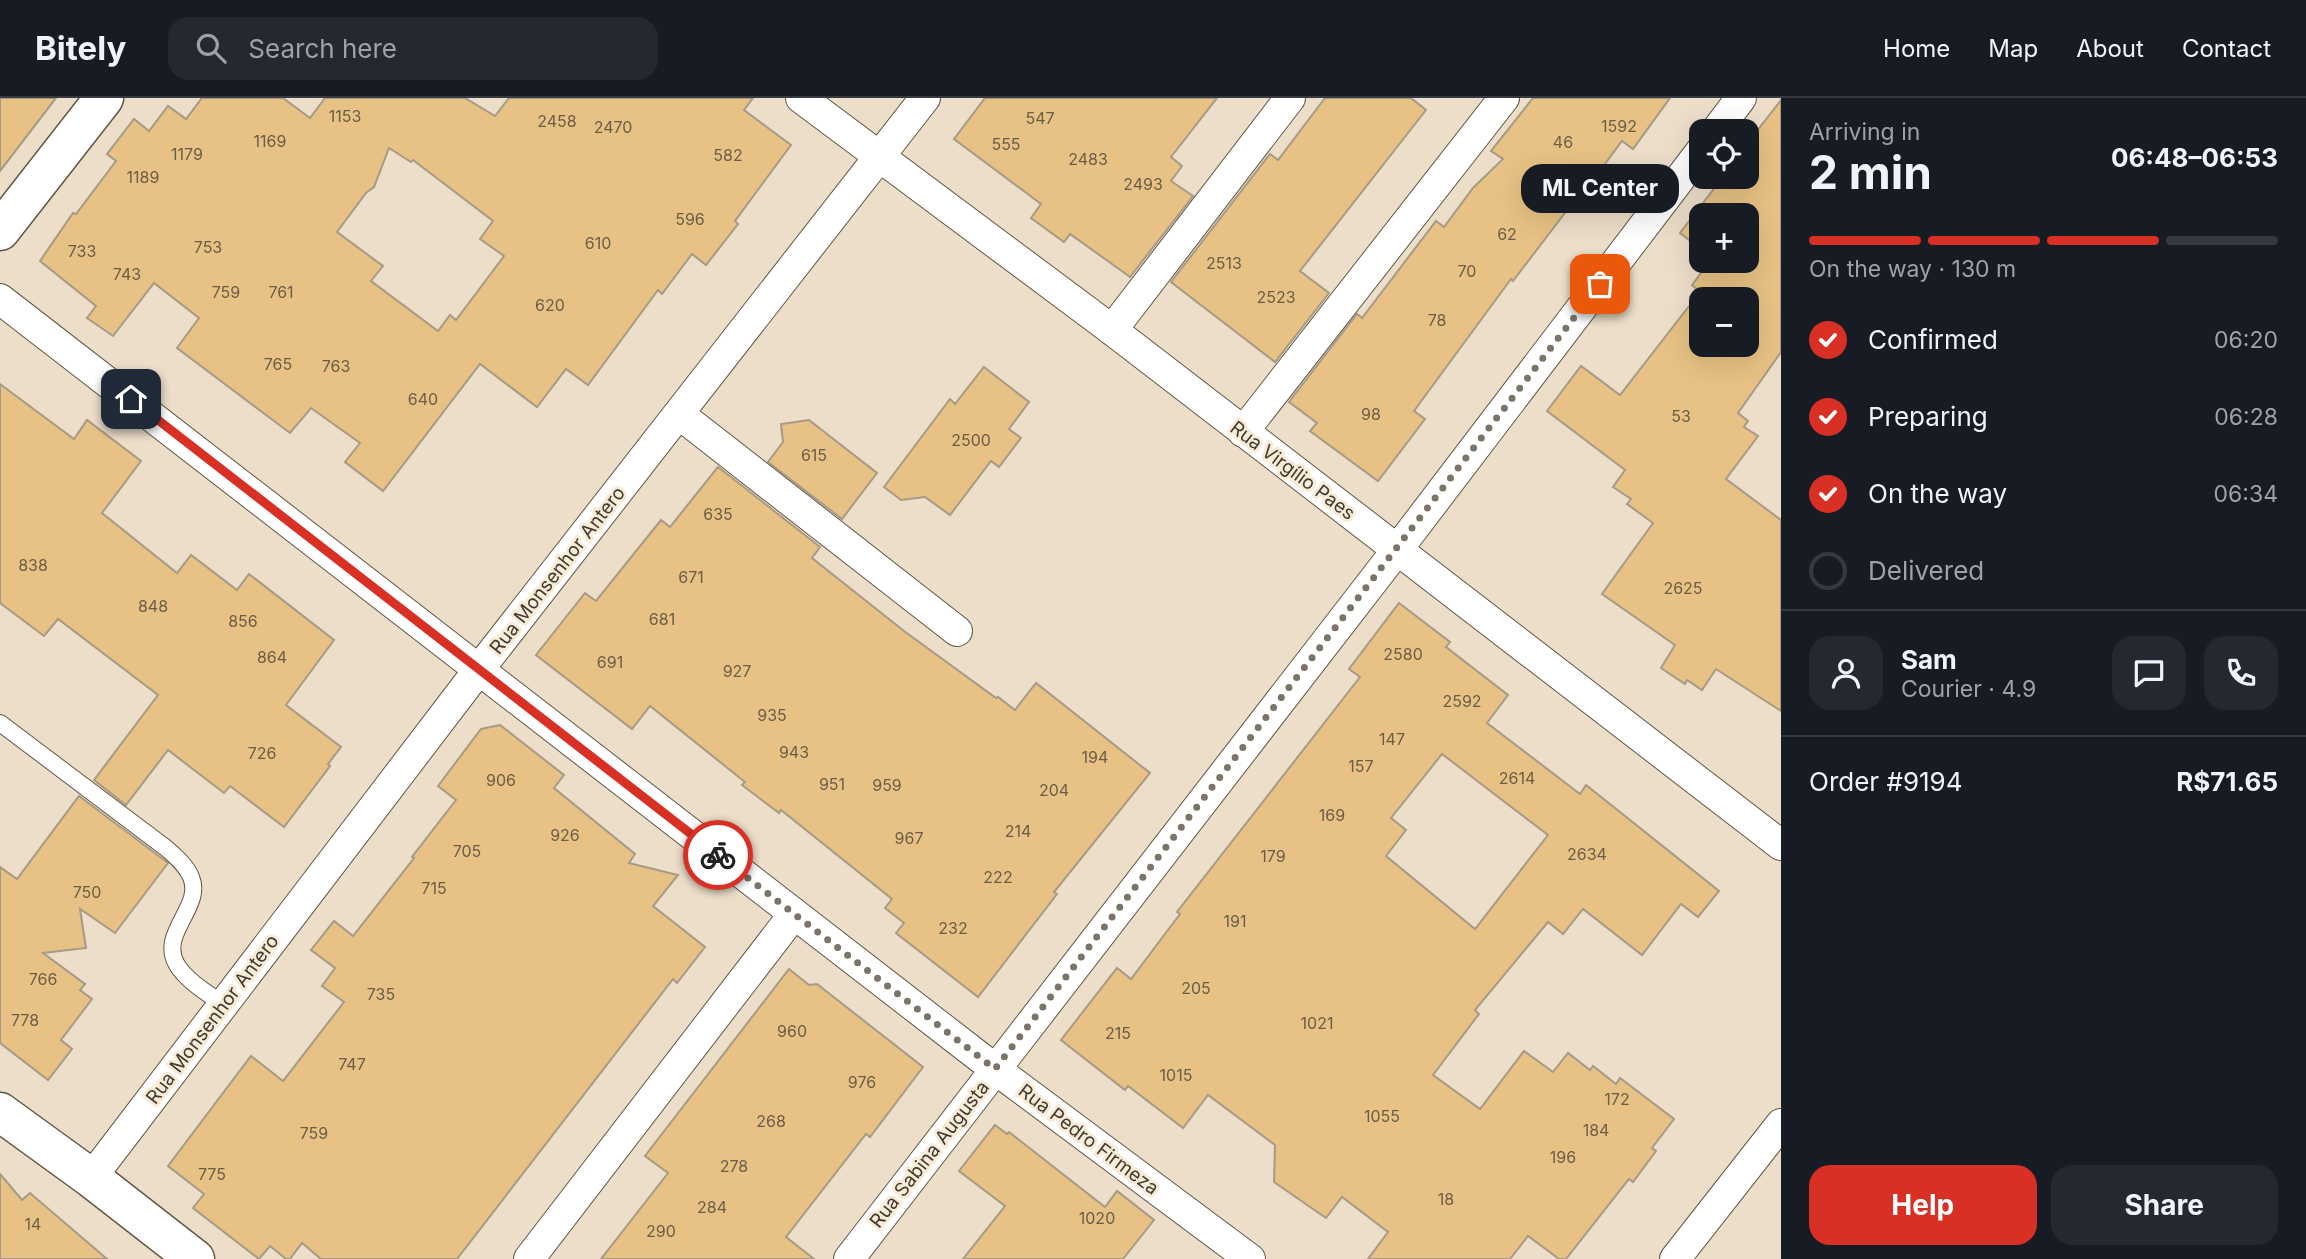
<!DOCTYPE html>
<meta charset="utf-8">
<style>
body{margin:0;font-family:Inter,sans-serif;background:#242831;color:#f1f3f6;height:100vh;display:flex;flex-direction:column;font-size:26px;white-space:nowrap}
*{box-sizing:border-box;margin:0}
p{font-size:23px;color:#9ea1a6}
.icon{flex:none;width:38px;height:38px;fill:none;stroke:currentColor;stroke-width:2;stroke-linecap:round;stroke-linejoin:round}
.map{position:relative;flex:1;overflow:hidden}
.drawer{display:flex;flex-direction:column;background:#171b24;width:525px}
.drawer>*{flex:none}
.tools{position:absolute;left:1689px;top:21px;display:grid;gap:14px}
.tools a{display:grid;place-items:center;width:70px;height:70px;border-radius:14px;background:#171b24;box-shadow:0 7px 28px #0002;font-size:35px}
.pin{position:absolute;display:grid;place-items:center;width:60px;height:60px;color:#fff;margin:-30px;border-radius:14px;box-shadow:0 4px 10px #0006}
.courier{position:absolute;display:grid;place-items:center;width:70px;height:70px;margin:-35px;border:5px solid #d93025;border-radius:50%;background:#fff;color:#222;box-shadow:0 2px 9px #0007}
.bubble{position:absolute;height:49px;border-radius:21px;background:#171b24;box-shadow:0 7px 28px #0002;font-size:23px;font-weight:700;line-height:49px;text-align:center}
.headline em{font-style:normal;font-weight:700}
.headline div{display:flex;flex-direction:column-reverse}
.headline{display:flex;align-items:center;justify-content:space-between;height:119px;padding:0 28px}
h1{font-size:46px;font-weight:700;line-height:52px}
.bar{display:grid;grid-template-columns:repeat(4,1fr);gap:10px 7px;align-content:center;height:84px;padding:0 28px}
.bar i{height:9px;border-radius:5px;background:#363941}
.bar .current{background:#d93025}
.bar p{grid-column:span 4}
.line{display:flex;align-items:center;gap:18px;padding:0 28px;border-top:2px solid #363941}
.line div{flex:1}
.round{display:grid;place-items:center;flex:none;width:74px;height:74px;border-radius:21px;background:#242831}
ol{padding:0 28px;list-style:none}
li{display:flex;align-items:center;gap:21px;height:77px}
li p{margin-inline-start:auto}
li .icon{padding:7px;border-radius:50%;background:#d93025;color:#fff;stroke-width:4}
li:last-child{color:#9ea1a6}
li i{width:38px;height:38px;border:4px solid #363941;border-radius:50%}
.button{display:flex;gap:14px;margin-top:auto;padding:14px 28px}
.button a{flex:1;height:80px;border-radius:21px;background:#d93025;color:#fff;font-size:28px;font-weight:700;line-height:80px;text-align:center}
.button a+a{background:#242831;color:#f1f3f6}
header{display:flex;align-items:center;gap:42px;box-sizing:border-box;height:98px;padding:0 35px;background:#171b24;border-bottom:2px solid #363941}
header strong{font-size:33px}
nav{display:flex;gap:38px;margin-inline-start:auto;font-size:24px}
.search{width:490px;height:63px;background:#242831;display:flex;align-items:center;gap:18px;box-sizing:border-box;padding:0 24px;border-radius:21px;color:#9ea1a6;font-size:26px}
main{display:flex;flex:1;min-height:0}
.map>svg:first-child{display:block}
.building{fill:#e8c284;stroke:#a69a86;stroke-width:2;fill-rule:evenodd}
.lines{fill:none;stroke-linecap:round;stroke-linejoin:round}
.lane-casing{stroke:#625745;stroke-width:18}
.street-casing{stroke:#625745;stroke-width:32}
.secondary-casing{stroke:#625745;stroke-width:41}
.lane{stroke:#fff;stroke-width:16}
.street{stroke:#fff;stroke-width:30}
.secondary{stroke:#fff;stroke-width:38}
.done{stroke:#7c7468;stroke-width:7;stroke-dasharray:0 12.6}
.route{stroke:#d93025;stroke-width:9}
.labels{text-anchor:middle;stroke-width:6;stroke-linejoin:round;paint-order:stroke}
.number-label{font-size:16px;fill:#6a5d47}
.street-label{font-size:19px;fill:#403b33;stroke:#f9ebd6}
</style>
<header>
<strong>Bitely</strong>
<div class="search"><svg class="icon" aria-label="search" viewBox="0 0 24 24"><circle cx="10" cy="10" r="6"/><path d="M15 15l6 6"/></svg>Search here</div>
<nav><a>Home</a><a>Map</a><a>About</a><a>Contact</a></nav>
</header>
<main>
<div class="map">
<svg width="1781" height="1161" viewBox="0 0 1781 1161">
<rect width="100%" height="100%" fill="#ecdec9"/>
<g class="building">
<path d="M0 0H56L0 73Z"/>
<path d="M202 0H283L310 20 325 0H465L495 18 509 0H753L744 12 791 47 735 123 738 126 706 167 692 156 662 196 658 192 588 287 566 271 537 309 480 266 383 393 345 364 360 345 311 310 290 335 177 250 199 220 154 185 113 238 87 220 96 208 40 163 73 115 76 116 116 63 107 56 134 21 149 33 168 8 186 21ZM389 50 411 64 413 62 493 123 480 141 504 158 456 222 450 217 438 233 371 183 383 168 337 134 366 95 374 89Z"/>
<path d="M985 0H1217L1171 59 1182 68 1171 83 1193 98 1130 179 1070 136 1064 144 1031 120 1041 106 954 41Z"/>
<path d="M1325 0H1411L1426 12 1300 173 1329 195 1275 264 1171 184 1270 56 1278 62Z"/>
<path d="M1533 0H1670L1633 51 1622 43 1573 109 1571 107 1513 183 1511 181 1414 313 1425 321 1378 383 1310 333 1317 325 1289 304 1357 216 1362 220 1436 123 1444 129 1473 90 1503 61 1491 53Z"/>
<path d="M1781 2V254L1738 315 1748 323 1744 329 1758 338 1726 381 1781 422V613L1716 571 1702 592 1687 582 1685 586 1661 570 1675 547 1602 496 1653 425 1627 406 1631 401 1613 389 1625 372 1547 313 1581 268 1620 297 1700 194 1692 187 1710 163H1746V117H1701V151L1680 135 1723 79H1746V47ZM1701 201H1746V247H1701Z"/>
<path d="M984 269 1029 304 1009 331 1021 340 999 369 991 363 950 417 925 399 901 402 884 389 950 301 955 306Z"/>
<path d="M0 286 74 341 87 322 141 363 102 415 177 475 191 457 237 492 249 476 334 542 286 607 341 649 328 666 330 668 284 729 230 688 224 695 168 652 126 707 94 682 158 597 58 521 44 538 0 505Z"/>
<path d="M809 322 877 375 842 421 768 364 783 344 781 326Z"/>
<path d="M718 369 820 449 812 460 904 533 996 600 998 599 1015 612 1036 585 1150 675 1054 794 1057 796 978 899 896 835 904 825 885 810 892 801 781 712 779 715 742 687 745 684 650 608 632 631 536 557 585 495 596 503 661 422 670 429Z"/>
<path d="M1399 505 1450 544 1446 549 1508 597 1487 625 1580 696 1586 687 1719 793 1698 819 1681 806 1642 857 1583 811 1563 836 1548 824 1475 912 1479 916 1433 977 1480 1011 1524 953 1553 974 1568 955 1590 972 1593 968 1616 986 1620 980 1674 1021 1652 1050 1656 1053 1633 1084 1629 1081 1566 1161H1559L1528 1138 1510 1161H1368L1388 1134 1342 1099 1326 1120 1274 1084 1275 1047 1208 997 1183 1030 1128 988 1125 992 1061 942 1117 870 1131 881 1180 816 1177 814 1360 579 1349 571ZM1442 656 1548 737 1475 831 1386 758 1406 732 1391 720Z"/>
<path d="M500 627 564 677 554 690 635 756 629 765 678 777 653 808 705 849 677 885 673 881 457 1161H321L302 1145 290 1161H286L270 1148 259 1161 193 1110 204 1096 168 1068 251 958 283 983 344 904 322 888 335 870 311 852 334 823 353 838 414 760 412 759 456 702 438 688 481 631Z"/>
<path d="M79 698 168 765 115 835 80 811 86 850 43 855 85 886 80 892 92 901 61 942 72 951 48 982 0 945V769L17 781Z"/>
<path d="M789 871 809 887 817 886 923 969 870 1039 866 1036 786 1139 814 1161H601L668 1075 645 1058Z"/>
<path d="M995 1027 1007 1036 1009 1034 1105 1109 1117 1093 1154 1122 1123 1161H963L1005 1108 959 1073Z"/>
<path d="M0 1076 22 1102 30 1095 107 1161H0Z"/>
</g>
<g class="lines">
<g class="lane-casing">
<path id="lane" d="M0 625 166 750C175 758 186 767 191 779 204 809 158 835 177 867 187 883 207 895 223 906"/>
</g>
<g class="street-casing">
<g id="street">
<path d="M801 0 1112 232 1781 747"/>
<path d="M1716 33 1741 0"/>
<path d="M0 201 995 971 1250 1161"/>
<path d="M1112 232 1290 0"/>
<path d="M679 316 957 533"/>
<path d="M1243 334 1504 0"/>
<path d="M91 1080 480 570 925 0"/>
<path d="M529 1161 794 816"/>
<path d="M849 1161 1397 452 1701 53"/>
<path d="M1675 1161 1781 1026"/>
</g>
</g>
<g class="secondary-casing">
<g id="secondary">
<path d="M0 133 104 0"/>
<path d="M0 1014 91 1080 195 1161"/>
</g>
</g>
<use href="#lane" class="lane"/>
<use href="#street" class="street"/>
<use href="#secondary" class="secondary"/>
</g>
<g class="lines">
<path class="done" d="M718 757 995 971 1600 186"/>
<path class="route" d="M131 301 718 757"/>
</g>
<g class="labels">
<g class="number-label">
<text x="345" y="24">1153</text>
<text x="1040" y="26">547</text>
<text x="557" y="29">2458</text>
<text x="1619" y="34">1592</text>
<text x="613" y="35">2470</text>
<text x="270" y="49">1169</text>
<text x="1563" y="50">46</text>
<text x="1006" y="52">555</text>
<text x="187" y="62">1179</text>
<text x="728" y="63">582</text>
<text x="1088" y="67">2483</text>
<text x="143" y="85">1189</text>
<text x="1143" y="92">2493</text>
<text x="690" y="127">596</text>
<text x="1507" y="142">62</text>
<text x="598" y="151">610</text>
<text x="208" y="155">753</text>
<text x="82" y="159">733</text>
<text x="1224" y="171">2513</text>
<text x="1467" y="179">70</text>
<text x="127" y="182">743</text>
<text x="226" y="200">759</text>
<text x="281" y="200">761</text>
<text x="1276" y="205">2523</text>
<text x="550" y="213">620</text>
<text x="1437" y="228">78</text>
<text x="278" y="272">765</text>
<text x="336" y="274">763</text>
<text x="423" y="307">640</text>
<text x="1371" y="322">98</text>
<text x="1681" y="324">53</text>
<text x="971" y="348">2500</text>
<text x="814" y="363">615</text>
<text x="718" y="422">635</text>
<text x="33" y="473">838</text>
<text x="691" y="485">671</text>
<text x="1683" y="496">2625</text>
<text x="153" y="514">848</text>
<text x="662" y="527">681</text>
<text x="243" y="529">856</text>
<text x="1403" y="562">2580</text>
<text x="272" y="565">864</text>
<text x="610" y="570">691</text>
<text x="737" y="579">927</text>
<text x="1462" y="609">2592</text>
<text x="772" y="623">935</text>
<text x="1392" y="647">147</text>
<text x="794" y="660">943</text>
<text x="262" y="661">726</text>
<text x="1095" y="665">194</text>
<text x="1361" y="674">157</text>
<text x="1517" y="686">2614</text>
<text x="501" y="688">906</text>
<text x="832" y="692">951</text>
<text x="887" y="693">959</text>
<text x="1054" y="698">204</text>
<text x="1332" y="723">169</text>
<text x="1018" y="739">214</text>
<text x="565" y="743">926</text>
<text x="909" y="746">967</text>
<text x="467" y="759">705</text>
<text x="1587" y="762">2634</text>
<text x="1273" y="764">179</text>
<text x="998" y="785">222</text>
<text x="434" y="796">715</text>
<text x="87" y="800">750</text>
<text x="1235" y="829">191</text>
<text x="953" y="836">232</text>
<text x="43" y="887">766</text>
<text x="1196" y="896">205</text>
<text x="381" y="902">735</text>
<text x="25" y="928">778</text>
<text x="1317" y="931">1021</text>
<text x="792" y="939">960</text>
<text x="1118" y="941">215</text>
<text x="352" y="972">747</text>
<text x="1176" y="983">1015</text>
<text x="862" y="990">976</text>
<text x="1617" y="1007">172</text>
<text x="1382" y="1024">1055</text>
<text x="771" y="1029">268</text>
<text x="1596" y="1038">184</text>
<text x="314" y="1041">759</text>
<text x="1563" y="1065">196</text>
<text x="734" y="1074">278</text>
<text x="212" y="1082">775</text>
<text x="1446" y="1107">18</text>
<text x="712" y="1115">284</text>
<text x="1097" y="1126">1020</text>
<text x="33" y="1132">14</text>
<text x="661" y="1139">290</text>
</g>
<g class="street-label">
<text transform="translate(1293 372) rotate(37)" y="7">Rua Virgílio Paes</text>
<text transform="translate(557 472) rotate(-52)" y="7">Rua Monsenhor Antero</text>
<text transform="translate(212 921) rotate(-53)" y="7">Rua Monsenhor Antero</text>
<text transform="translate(1089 1041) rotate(37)" y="7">Rua Pedro Firmeza</text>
<text transform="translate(929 1056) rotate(-52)" y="7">Rua Sabina Augusta</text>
</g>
</g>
</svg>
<div class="tools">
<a><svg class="icon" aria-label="locate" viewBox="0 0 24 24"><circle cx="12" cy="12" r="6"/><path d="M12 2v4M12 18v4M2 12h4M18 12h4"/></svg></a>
<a>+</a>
<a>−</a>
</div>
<div class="pin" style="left:1600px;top:186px;background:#ea580c"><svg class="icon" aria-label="bag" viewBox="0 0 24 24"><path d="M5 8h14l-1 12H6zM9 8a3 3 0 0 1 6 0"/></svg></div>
<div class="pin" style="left:131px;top:301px;background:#1f2937"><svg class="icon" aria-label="home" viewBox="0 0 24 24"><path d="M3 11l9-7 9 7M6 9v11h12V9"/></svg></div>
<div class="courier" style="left:718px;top:757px"><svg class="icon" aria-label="bike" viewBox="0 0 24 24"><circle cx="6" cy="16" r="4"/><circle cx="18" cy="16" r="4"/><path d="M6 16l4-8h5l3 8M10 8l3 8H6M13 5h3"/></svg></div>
<div class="bubble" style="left:1521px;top:66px;width:158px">ML Center</div>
</div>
<section class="drawer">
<div class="headline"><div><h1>2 min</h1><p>Arriving in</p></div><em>06:48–06:53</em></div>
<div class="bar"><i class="current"></i><i class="current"></i><i class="current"></i><i></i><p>On the way · 130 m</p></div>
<ol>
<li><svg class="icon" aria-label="check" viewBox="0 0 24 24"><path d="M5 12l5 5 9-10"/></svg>Confirmed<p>06:20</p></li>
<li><svg class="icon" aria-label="check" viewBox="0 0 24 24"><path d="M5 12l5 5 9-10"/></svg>Preparing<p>06:28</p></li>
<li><svg class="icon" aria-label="check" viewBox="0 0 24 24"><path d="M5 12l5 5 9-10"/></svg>On the way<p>06:34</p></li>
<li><i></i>Delivered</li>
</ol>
<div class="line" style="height:126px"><a class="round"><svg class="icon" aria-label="person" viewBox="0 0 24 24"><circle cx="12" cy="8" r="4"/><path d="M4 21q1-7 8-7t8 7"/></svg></a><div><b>Sam</b><p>Courier · 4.9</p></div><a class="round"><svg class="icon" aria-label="chat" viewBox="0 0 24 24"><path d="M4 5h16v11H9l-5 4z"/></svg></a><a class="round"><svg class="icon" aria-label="phone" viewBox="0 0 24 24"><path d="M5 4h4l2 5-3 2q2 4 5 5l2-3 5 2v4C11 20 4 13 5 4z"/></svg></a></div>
<div class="line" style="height:91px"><div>Order #9194</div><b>R$71.65</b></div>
<div class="button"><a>Help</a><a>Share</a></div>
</section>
</main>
